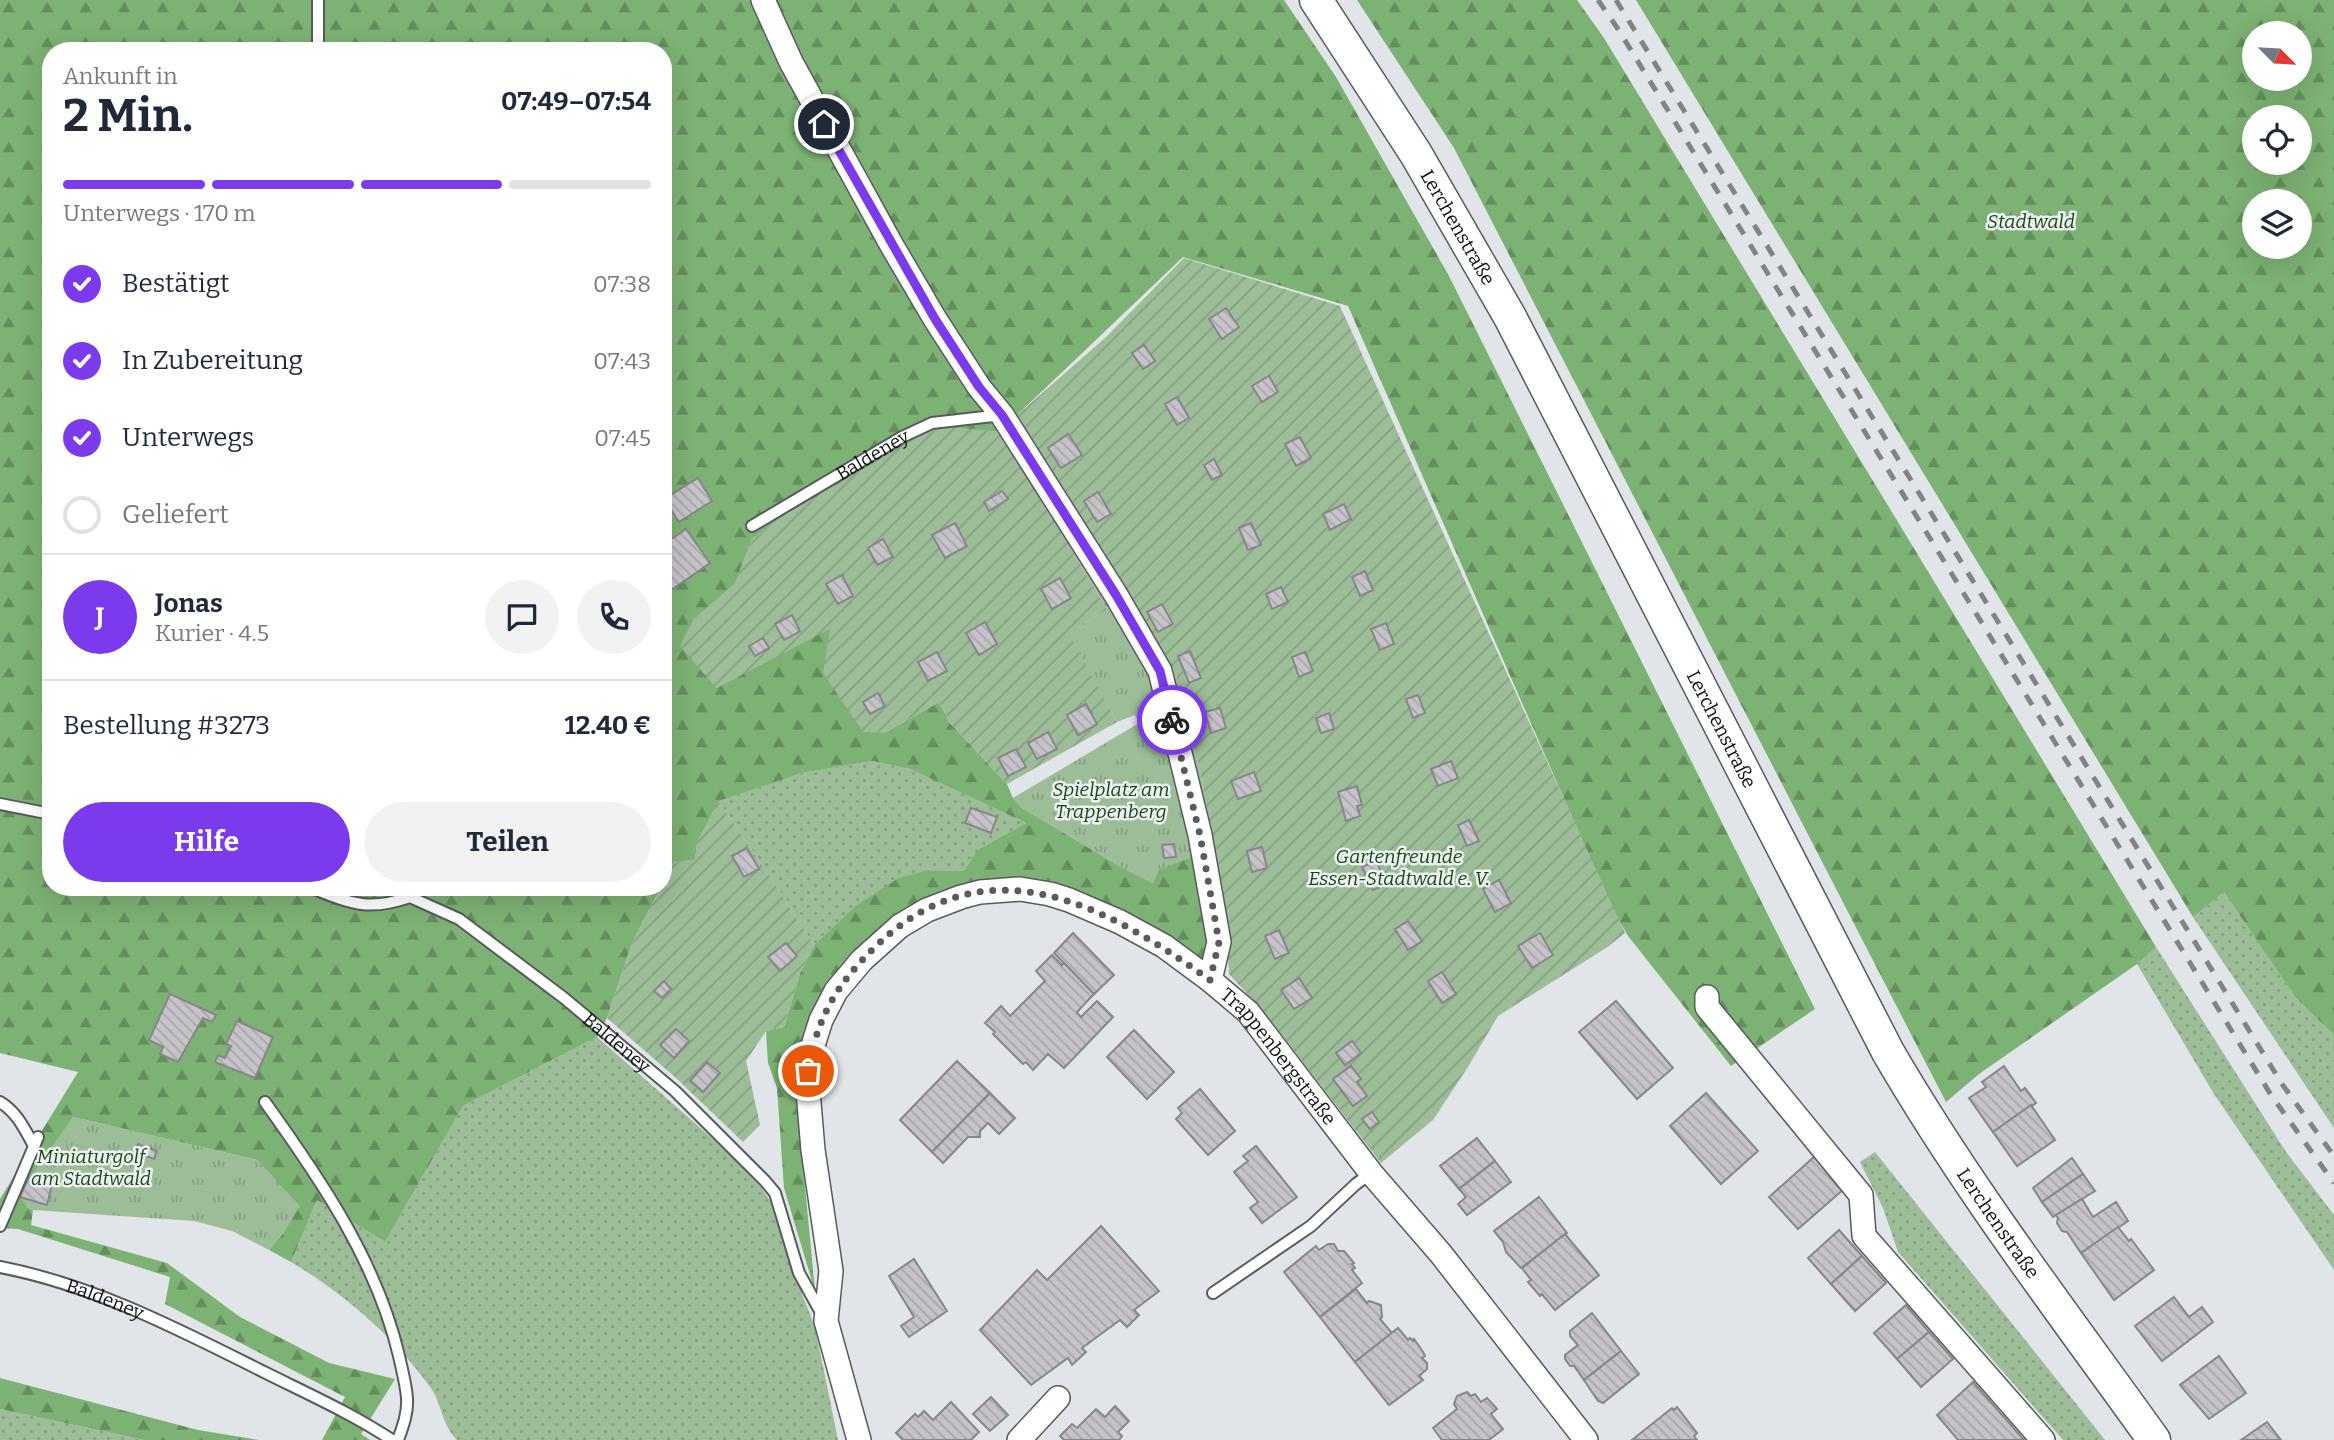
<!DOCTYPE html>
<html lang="de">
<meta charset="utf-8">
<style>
body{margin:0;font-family:Bitter,serif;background:#f2f2f3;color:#1f2937;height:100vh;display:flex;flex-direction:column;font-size:26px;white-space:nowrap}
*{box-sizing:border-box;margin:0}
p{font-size:23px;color:#747a83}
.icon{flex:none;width:38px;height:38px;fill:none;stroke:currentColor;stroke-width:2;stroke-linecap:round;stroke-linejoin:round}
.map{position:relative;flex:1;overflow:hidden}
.details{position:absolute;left:42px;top:42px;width:630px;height:854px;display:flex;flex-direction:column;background:#fff;border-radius:28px;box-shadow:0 7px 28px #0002}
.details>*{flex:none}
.needle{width:46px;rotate:114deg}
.fabs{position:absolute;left:2242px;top:21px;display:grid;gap:14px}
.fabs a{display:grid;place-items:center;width:70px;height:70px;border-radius:50%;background:#fff;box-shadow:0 7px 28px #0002;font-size:35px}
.pin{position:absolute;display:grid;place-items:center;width:60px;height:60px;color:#fff;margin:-30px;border:4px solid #fff;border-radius:50%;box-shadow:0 2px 7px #0007}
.courier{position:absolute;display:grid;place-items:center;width:70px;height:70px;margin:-35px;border:5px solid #7c3aed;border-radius:50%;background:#fff;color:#222;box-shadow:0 2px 9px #0007}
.summary em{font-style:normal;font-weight:700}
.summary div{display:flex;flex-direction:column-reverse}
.summary{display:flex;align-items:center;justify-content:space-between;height:119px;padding:0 21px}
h1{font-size:46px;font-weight:700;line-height:52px}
.bar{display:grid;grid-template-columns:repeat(4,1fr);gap:10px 7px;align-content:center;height:84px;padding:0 21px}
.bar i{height:9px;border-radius:5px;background:#e0e1e3}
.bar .current{background:#7c3aed}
.bar p{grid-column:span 4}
.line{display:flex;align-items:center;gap:18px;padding:0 21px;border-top:2px solid #e0e1e3}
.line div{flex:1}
.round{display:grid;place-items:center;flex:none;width:74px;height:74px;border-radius:37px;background:#f2f2f3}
ol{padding:0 21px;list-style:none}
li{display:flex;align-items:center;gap:21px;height:77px}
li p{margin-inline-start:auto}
li .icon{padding:7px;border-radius:50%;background:#7c3aed;color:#fff;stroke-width:4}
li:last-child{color:#747a83}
li i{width:38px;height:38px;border:4px solid #e0e1e3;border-radius:50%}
.cta{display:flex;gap:14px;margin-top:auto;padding:14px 21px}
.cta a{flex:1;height:80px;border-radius:42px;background:#7c3aed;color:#fff;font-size:28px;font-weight:700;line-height:80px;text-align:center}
.cta a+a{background:#f2f2f3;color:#1f2937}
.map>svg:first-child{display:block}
.grass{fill:url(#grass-dots)}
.forest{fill:url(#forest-firs);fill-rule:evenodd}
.park{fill:url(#park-tufts)}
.garden{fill:url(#garden-furrows)}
.building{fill:url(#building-back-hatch);stroke:#87868a;stroke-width:2}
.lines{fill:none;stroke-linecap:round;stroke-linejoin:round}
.lane-casing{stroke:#585b5e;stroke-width:14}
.street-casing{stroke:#585b5e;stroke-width:26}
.secondary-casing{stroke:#585b5e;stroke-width:35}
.lane{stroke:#fff;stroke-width:10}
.street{stroke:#fff;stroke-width:23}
.secondary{stroke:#fff;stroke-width:32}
.rail{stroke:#818385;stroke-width:5;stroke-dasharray:12 12;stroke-linecap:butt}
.done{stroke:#595b5d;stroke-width:7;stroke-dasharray:0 12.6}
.route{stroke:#7c3aed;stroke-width:9}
.labels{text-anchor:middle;stroke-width:5;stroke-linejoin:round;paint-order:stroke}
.park-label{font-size:19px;font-style:italic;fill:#134a09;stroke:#eef1f5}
.street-label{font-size:19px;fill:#101112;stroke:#eef1f5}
</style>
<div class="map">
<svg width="2334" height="1440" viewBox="0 0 2334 1440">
<defs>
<pattern id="grass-dots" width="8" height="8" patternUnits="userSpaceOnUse" patternTransform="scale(1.75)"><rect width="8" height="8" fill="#9cbd97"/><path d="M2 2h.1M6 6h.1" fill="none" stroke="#85a181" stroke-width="1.8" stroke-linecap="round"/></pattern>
<pattern id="forest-firs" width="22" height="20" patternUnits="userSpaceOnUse" patternTransform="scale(1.75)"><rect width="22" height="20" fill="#7cb273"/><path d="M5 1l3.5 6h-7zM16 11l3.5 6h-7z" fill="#648f5d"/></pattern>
<pattern id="park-tufts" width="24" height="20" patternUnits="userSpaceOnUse" patternTransform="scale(1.75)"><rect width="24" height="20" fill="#9cbd97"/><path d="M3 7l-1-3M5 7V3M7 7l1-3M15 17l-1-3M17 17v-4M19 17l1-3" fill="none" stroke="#85a181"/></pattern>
<pattern id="garden-furrows" width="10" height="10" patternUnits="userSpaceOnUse" patternTransform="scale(1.75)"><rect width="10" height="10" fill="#9cbd97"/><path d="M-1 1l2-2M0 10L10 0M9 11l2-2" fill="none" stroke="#85a181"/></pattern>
<pattern id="building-back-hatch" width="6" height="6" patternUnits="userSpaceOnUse" patternTransform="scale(1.75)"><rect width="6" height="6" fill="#c5c3c8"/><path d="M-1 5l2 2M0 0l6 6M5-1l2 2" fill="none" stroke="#a8a6ab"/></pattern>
</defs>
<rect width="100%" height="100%" fill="#e1e4e8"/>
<g class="grass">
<path d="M872 761 910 769 1026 823 977 850 964 871 928 870 854 907 814 945 768 873 718 801 802 773Z"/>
<path d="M2224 892 2295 997 2334 1035V1128L2193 917Z"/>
<path d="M2156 947 2286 1152 2334 1215V1270L2214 1094 2137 964Z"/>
<path d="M597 1037 722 1147 761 1187 777 1211 795 1276 815 1327 838 1440H457C442 1425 442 1405 431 1388 393 1336 346 1295 291 1262L317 1200 385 1242 463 1106Z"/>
<path d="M1875 1152 2105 1440H2063L1898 1252 1883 1208 1860 1162Z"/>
<path d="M0 1409 144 1440H0Z"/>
</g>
<g class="forest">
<path d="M0 0H1284L1336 77 1449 276 1815 1009 1731 1066 1628 936 1612 908 1348 306 1183 257 1016 416 1004 432 937 427 787 514 752 539 735 584 693 620 716 688 830 628 884 733 939 702 949 722 1007 784 1013 798 1021 807 1119 866 1153 883 1158 870 1197 854 1214 941 1206 970 1121 915 979 888 840 977 802 1115 801 1145 815 1291 784 1188 777 1088 768 1063 766 1031 784 1027 800 973 814 945 854 907 897 879 928 870 964 871 977 850 1026 823 910 769 872 761 802 773 719 801 697 843 695 861H675L663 883V51H51V887H661L632 943 607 1018 597 1037 463 1106 385 1242 317 1200 291 1262 269 1250 284 1232 299 1206 257 1160 73 1117 22 1197 27 1207 33 1210 31 1225 167 1263 240 1317 329 1363 395 1379 361 1434 370 1440H322L345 1397 165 1304 170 1277 18 1229 0 1228V1199L78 1072 0 1053Z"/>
<path d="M1357 0H1577L1604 38 2156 947 2137 964 1979 1074 1946 1102 1454 148Z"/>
<path d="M1636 0H2334V1035L2295 997 2224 892 2193 917ZM2300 33V79H2254V33ZM2300 117V163H2254V117ZM2254 201H2300V247H2254Z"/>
<path d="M0 1378 198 1430 259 1440H144L0 1409Z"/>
</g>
<g class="park">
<path d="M1016 416 1176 676 1203 785 1214 849 1158 870 1153 883 1119 866 1021 807 1013 798 1139 723 1135 715 1117 722 1067 632 1107 610 1004 432Z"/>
<path d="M73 1117 257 1160 300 1206 284 1232 269 1250 232 1231 194 1221 33 1210 27 1207 20 1197 26 1183Z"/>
</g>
<g class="garden">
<path d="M1184 258 1340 306 1625 933 1606 948 1498 1016 1468 1067 1433 1120 1381 1163 1263 1011 1229 974 1226 923 1203 785 1176 676 1016 416 1105 338Z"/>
<path d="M937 426 1004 432 1107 610 1068 632 1117 722 1007 784 949 722 939 702 884 733 863 732 823 673 830 629 716 688 680 646 693 620 735 583 752 539 787 514Z"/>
<path d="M718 801 768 873 814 945 800 973 784 1027 766 1031 746 1061 760 1125 743 1142 676 1078 607 1018 632 943 661 887H663V883L674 861 695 860 697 843Z"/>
</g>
<g class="building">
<path d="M1226 308 1239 327 1222 339 1209 319Z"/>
<path d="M1144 345 1155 361 1143 369 1132 353Z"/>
<path d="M1269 376 1278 392 1262 402 1252 386Z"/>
<path d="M1177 397 1189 418 1177 425 1165 404Z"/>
<path d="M1068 434 1082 455 1061 468 1048 448Z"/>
<path d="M1300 437 1311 458 1296 466 1285 444Z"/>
<path d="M1214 459 1222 475 1212 480 1204 465Z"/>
<path d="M698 478 712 501 679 522 664 499Z"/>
<path d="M1002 491 1008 499 989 511 984 502Z"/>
<path d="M1098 492 1111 514 1097 522 1084 501Z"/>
<path d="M1344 504 1351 519 1330 530 1323 514Z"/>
<path d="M955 523 967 546 945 558 932 535Z"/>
<path d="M1251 523 1261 545 1248 550 1239 528Z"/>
<path d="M686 529 710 563 670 591 663 582V545Z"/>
<path d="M883 539 893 557 877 565 868 548Z"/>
<path d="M1365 571 1373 590 1360 596 1352 577Z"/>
<path d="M842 575 853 596 838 604 826 584Z"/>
<path d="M1060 578 1071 598 1052 609 1041 589Z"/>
<path d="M1281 587 1288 602 1272 609 1266 594Z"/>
<path d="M1162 604 1173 624 1158 632 1147 612Z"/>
<path d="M792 615 800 631 784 640 775 624Z"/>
<path d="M985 622 997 644 979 655 966 633Z"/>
<path d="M1386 623 1394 644 1380 650 1371 629Z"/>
<path d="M763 638 769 648 755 656 749 646Z"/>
<path d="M1190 651 1201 678 1189 683 1178 656Z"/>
<path d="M937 652 947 671 928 681 918 662Z"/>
<path d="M1305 652 1313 671 1299 677 1292 657Z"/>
<path d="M878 693 885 706 870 714 863 702Z"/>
<path d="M1418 695 1425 713 1413 718 1406 699Z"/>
<path d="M1086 704 1097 724 1078 735 1067 715Z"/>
<path d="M1220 708 1226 728 1211 733 1205 712Z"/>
<path d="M1329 713 1334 729 1321 733 1316 718Z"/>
<path d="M1048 732 1057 749 1037 759 1028 743Z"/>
<path d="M1016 749 1026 767 1008 776 998 758Z"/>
<path d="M1451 761 1458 778 1438 786 1431 769Z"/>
<path d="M1254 772 1261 791 1238 799 1231 781Z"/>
<path d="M1357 786 1362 805 1357 806 1360 816 1346 821 1338 792Z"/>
<path d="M971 808 997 817 991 833 965 823Z"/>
<path d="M1469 820 1479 841 1467 846 1458 825Z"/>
<path d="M1174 844 1176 857 1164 858 1162 845Z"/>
<path d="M1262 847 1267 868 1252 872 1247 851Z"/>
<path d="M747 848 759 869 744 877 732 856Z"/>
<path d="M1376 861 1387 884 1373 890 1362 867Z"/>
<path d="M1499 880 1511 903 1495 912 1483 889Z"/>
<path d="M1408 921 1422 941 1408 950 1395 929Z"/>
<path d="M1279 930 1289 953 1275 959 1265 936Z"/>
<path d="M1073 933 1114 975 1094 994 1054 953Z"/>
<path d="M1540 933 1553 955 1532 968 1518 946Z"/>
<path d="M786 943 797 956 780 971 768 957Z"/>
<path d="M1052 955 1062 965 1064 963 1094 994 1077 1012 1081 1017 1097 1001 1113 1017 1064 1068 1048 1054 1033 1070 1026 1062 1023 1064 993 1034 995 1032 985 1023 1001 1006 1010 1016 1045 981 1036 971Z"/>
<path d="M1442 972 1456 994 1442 1003 1428 981Z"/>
<path d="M1299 978 1312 998 1294 1009 1281 990Z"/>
<path d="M664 981 671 989 662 998 654 991Z"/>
<path d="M170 994 216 1015 212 1022 203 1018 178 1062 160 1054 163 1047 149 1040Z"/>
<path d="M1616 1001 1673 1068 1637 1099 1579 1032Z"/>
<path d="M237 1021 273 1037 255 1078 215 1062 218 1055 225 1058 231 1046 226 1044Z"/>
<path d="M676 1029 689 1041 674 1058 660 1045Z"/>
<path d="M1134 1030 1174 1072 1147 1099 1107 1057Z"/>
<path d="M1352 1041 1361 1053 1345 1065 1336 1053Z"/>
<path d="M957 1061 990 1093 932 1152 900 1120Z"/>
<path d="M707 1062 720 1073 703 1092 690 1081Z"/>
<path d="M1351 1066 1361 1079 1357 1082 1367 1096 1353 1106 1333 1079Z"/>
<path d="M2004 1066 2021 1091 2025 1088 2036 1103 1993 1132 1969 1098 1986 1087 1982 1082Z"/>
<path d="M1200 1089 1235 1131 1208 1155 1176 1119 1182 1113 1178 1108Z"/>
<path d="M990 1093 1015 1118 999 1134 988 1123 980 1131V1137H968L943 1163 932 1152Z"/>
<path d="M1706 1093 1758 1151 1721 1184 1670 1126Z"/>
<path d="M2031 1105 2055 1140 2017 1166 1993 1132Z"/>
<path d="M1372 1112 1379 1122 1370 1129 1362 1119Z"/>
<path d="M1477 1138 1495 1161 1459 1189 1440 1166Z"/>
<path d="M138 1144 157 1151 154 1159 135 1152Z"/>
<path d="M1256 1146 1297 1197 1262 1223 1250 1208 1258 1202 1234 1172 1248 1161 1243 1156Z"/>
<path d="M1815 1156 1844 1189 1798 1229 1769 1197Z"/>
<path d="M2072 1158 2083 1174 2042 1202 2033 1188Z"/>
<path d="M1495 1161 1511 1182 1467 1215 1458 1204 1466 1197 1459 1189Z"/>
<path d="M2083 1174 2095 1191 2053 1217 2042 1202Z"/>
<path d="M31 1176 53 1180 47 1205 20 1197 26 1183Z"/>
<path d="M1539 1197 1567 1233 1521 1268 1506 1252 1503 1242 1494 1231Z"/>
<path d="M2082 1199 2093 1217 2116 1202 2128 1221 2081 1253 2067 1232 2062 1231 2057 1223 2058 1218 2056 1215Z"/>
<path d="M1101 1226 1159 1291 1134 1310 1139 1315 1127 1327 1120 1320 1082 1348 1086 1352 1072 1365 1068 1358 1031 1385 980 1330 1037 1270 1047 1280Z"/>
<path d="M2118 1227 2129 1241 2131 1239 2154 1270 2114 1300 2081 1253Z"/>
<path d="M1839 1230 1862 1256 1831 1284 1808 1258Z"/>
<path d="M1565 1234 1599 1275 1555 1310 1542 1294 1540 1296 1528 1282 1531 1280 1522 1268Z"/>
<path d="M1328 1244H1334L1338 1251H1344L1354 1263 1352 1264 1355 1268 1352 1270 1362 1283 1320 1317 1284 1272 1316 1246 1319 1250Z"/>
<path d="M1862 1256 1886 1283 1855 1311 1831 1284Z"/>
<path d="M914 1259 947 1311 909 1337 901 1326 914 1317 889 1276Z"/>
<path d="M1356 1289 1367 1303 1369 1301 1381 1305 1382 1317 1380 1319 1392 1333 1355 1362 1320 1317Z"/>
<path d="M2174 1297 2189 1317 2202 1307 2213 1322 2162 1361 2135 1326Z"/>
<path d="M1906 1305 1929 1332 1897 1359 1874 1333Z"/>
<path d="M1592 1313 1621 1351 1584 1380 1574 1366H1570L1565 1359V1355L1578 1345 1570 1336V1331Z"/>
<path d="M1398 1328 1408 1340 1410 1338 1413 1341 1414 1339 1423 1352 1425 1356 1422 1358 1427 1363V1369L1419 1376 1423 1380 1389 1405 1355 1362Z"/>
<path d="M1929 1332 1953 1359 1921 1387 1897 1359Z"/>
<path d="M1621 1351 1639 1374 1603 1403 1598 1401 1584 1380Z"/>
<path d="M2219 1356 2246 1393 2209 1419 2180 1385Z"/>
<path d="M1973 1382 2024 1440H1958L1937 1415Z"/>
<path d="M1467 1392 1471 1396 1475 1394 1481 1402 1487 1398 1497 1409 1491 1414 1503 1429 1489 1440H1442L1433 1428 1457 1409 1454 1404 1457 1396Z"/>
<path d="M991 1397 1008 1415 990 1431 973 1414Z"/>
<path d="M951 1402 979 1432 971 1440H903L896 1433 915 1414 918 1417 924 1411 933 1420Z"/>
<path d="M1115 1406 1129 1421 1118 1432 1122 1436 1119 1440H1064L1060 1436 1072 1424 1077 1428 1096 1409 1105 1417Z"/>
<path d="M1677 1407 1697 1433 1694 1436 1697 1440H1632L1672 1408 1674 1410Z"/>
<path d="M2267 1422 2281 1440H2241Z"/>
</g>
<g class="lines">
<g class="lane-casing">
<g id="lane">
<path d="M318 0V51"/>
<path id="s1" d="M752 526 902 437 932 423 1002 415"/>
<path d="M0 804 51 814"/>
<path id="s2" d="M309 887C350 903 367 912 410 897L459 919 564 998 637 1059 675 1091 765 1181 775 1193 799 1273 823 1316"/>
<path d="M0 1102C17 1112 25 1130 34 1146"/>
<path d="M265 1102C321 1180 377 1262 399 1356 402 1370 406 1384 407 1398 408 1413 403 1426 398 1440"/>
<path d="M0 1226 38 1137"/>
<path id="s3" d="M0 1267C94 1285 180 1330 264 1372 308 1394 351 1413 392 1440"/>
<path d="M1213 1293 1311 1226 1356 1184 1371 1173"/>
</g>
</g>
<g class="street-casing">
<g id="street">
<path d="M763 0 791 62 891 244 935 319 979 387 1002 415 1116 595 1160 671 1200 835 1219 942 1210 980"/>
<path d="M1707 997V1007L1861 1195 1864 1236 2043 1440"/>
<path id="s4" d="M859 1440 826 1321 831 1271 813 1150 808 1091V1071L814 1042 821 1020 836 991 862 960 900 926 927 910 961 897 980 892 1020 889 1050 894 1069 900 1120 922 1164 946 1210 980 1248 1012 1371 1173 1441 1254 1586 1440"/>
<path d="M1019 1440 1058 1398"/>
</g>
</g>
<g class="secondary-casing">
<g id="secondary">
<path id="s5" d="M1316 0 1416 154 1510 317 1888 1052C1967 1188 2063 1313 2154 1440"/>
</g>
</g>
<use href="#lane" class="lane"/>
<use href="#street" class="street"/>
<use href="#secondary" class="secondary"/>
<g class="rail">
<path d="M1598 0 1618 29 2271 1095 2334 1183"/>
<path d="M1616 0 2282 1084 2334 1156"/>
</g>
</g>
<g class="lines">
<path class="done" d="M808 1071C817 1018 836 985 875 947 986 839 1105 905 1210 980L1219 942 1200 835 1172 720"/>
<path class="route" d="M824 124 935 319 979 387 1002 415 1116 595 1160 671 1172 720"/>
</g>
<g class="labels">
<g class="park-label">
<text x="2031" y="228">Stadtwald</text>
<text x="1111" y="796">Spielplatz am<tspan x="1111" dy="22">Trappenberg</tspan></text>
<text x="1399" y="863">Gartenfreunde<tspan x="1399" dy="22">Essen-Stadtwald e. V.</tspan></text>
<text x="91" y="1163">Miniaturgolf<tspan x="91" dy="22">am Stadtwald</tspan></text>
</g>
<g class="street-label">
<text dy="7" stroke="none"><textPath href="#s5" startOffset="268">Lerchenstraße</textPath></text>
<text dy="7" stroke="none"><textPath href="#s1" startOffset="140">Baldeney</textPath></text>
<text dy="7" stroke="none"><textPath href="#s5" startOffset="835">Lerchenstraße</textPath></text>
<text dy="7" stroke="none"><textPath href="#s2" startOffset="359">Baldeney</textPath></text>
<text dy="7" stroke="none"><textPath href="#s4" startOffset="996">Trappenbergstraße</textPath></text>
<text dy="7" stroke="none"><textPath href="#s5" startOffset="1402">Lerchenstraße</textPath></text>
<text dy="7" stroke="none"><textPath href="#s3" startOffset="110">Baldeney</textPath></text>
</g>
</g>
</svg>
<div class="fabs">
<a><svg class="needle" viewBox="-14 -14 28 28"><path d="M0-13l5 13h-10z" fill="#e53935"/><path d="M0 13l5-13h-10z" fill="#747a83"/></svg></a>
<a><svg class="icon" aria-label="locate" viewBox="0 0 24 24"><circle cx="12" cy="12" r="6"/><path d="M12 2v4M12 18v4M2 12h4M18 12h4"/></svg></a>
<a><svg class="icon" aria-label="layers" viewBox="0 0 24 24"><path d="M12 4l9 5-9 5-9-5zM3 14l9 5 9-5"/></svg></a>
</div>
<div class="pin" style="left:808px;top:1071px;background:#ea580c"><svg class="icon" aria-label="bag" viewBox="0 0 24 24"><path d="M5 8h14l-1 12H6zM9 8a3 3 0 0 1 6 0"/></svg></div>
<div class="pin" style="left:824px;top:124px;background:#1f2937"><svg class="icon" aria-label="home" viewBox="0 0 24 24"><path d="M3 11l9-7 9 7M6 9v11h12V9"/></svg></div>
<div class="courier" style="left:1172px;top:720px"><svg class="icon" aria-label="bike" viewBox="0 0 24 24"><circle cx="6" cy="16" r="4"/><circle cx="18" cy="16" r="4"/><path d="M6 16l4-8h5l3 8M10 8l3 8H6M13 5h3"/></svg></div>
<section class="details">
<div class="summary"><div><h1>2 Min.</h1><p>Ankunft in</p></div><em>07:49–07:54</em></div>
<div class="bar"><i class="current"></i><i class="current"></i><i class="current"></i><i></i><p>Unterwegs · 170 m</p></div>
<ol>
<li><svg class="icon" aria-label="check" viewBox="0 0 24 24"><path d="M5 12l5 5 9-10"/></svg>Bestätigt<p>07:38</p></li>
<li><svg class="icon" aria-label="check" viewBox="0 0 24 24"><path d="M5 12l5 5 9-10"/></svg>In Zubereitung<p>07:43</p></li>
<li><svg class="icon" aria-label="check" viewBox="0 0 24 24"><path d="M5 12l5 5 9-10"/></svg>Unterwegs<p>07:45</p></li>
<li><i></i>Geliefert</li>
</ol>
<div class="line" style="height:126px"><b class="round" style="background:#7c3aed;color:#fff">J</b><div><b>Jonas</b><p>Kurier · 4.5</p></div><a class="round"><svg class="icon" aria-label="chat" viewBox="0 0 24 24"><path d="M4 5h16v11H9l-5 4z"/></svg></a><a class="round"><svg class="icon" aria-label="phone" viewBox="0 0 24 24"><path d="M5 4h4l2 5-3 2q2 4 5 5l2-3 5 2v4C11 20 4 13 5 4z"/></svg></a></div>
<div class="line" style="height:91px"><div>Bestellung #3273</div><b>12.40 €</b></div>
<div class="cta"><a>Hilfe</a><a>Teilen</a></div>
</section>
</div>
